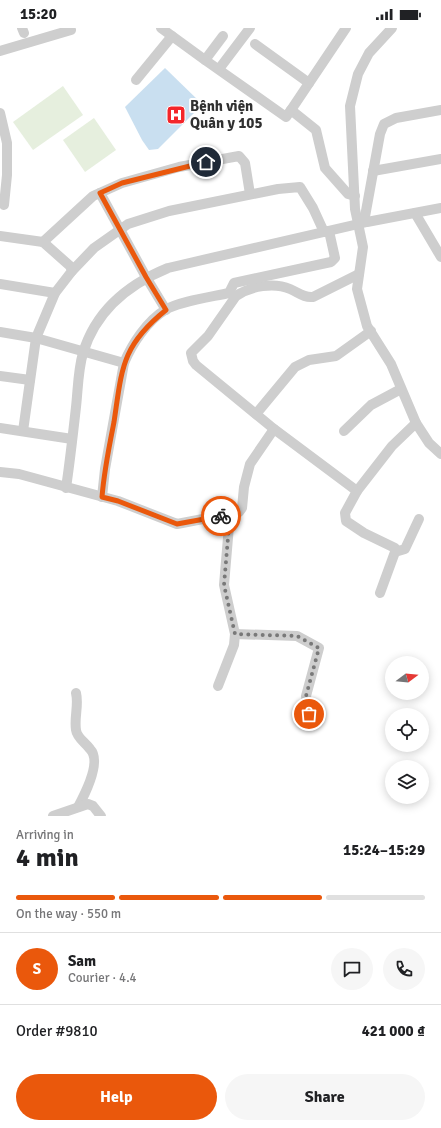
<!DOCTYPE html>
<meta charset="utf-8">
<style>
body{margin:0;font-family:Signika,sans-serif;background:#f6f6f6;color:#202124;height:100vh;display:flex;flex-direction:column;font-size:15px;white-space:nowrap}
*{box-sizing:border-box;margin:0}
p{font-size:13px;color:#757577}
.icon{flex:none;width:22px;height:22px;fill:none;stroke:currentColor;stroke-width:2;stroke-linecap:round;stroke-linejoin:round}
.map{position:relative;height:788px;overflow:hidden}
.drawer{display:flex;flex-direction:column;background:#fff;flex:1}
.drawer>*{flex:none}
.needle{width:26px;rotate:74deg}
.tools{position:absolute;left:385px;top:628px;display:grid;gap:8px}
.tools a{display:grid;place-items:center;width:44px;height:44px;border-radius:50%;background:#fff;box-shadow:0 2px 10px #0003;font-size:20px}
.pin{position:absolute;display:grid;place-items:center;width:34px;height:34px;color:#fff;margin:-17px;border:2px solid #fff;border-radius:50%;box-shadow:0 1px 4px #0007}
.courier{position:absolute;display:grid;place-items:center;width:40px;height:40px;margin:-20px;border:3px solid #ea580c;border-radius:50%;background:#fff;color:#222;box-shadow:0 1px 5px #0007}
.headline em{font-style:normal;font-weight:700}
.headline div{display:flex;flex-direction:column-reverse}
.headline{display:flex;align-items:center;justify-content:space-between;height:68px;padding:0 16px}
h1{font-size:26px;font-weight:700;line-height:30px}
.bar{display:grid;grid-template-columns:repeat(4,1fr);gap:6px 4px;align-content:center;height:48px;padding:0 16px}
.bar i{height:5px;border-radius:3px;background:#e0e0e0}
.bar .current{background:#ea580c}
.bar p{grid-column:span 4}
.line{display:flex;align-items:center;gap:10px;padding:0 16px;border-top:1px solid #e0e0e0}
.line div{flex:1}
.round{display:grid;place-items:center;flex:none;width:42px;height:42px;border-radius:21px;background:#f6f6f6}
.primary-button{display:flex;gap:8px;margin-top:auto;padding:8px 16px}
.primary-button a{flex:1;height:46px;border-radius:24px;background:#ea580c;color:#fff;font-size:16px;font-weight:700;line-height:46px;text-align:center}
.primary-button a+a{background:#f6f6f6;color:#202124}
.status{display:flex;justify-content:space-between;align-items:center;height:28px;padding:0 20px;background:#fff;direction:ltr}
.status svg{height:11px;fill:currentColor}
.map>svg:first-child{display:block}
.green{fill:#e6efde}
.water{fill:#c9dff0}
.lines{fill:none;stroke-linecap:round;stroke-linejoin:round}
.minor{stroke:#cecece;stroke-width:10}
.done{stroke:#797979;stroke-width:4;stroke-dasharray:0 7.2}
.route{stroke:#ea580c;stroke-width:5}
.labels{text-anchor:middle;stroke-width:4;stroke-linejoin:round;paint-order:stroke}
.poi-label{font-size:15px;font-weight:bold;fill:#313131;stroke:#fff;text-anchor:start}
</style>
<div class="status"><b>15:20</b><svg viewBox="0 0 49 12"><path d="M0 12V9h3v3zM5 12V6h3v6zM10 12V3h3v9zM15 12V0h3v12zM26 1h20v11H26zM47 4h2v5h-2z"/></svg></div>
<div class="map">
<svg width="441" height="788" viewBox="0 0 441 788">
<rect width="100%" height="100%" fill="#fff"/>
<g class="green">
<path d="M63 58 83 87 33 122 13 94Z"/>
<path d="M94 90 116 122 85 144 63 112Z"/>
</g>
<path class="water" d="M165 40 201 75V78L158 121 149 122 142 112 125 79Z"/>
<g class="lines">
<g class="minor">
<path d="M22 0 24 5"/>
<path d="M161 0 205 32 223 8"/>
<path d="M346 0 291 82 316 102 325 140 348 166 355 168"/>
<path d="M392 0 369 25 358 46 350 78 355 181 363 219 357 261 367 298 391 336 416 395 429 415 441 426"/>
<path d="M255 16 309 55"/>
<path d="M0 23 71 2"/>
<path d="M205 32 286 89 291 82"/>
<path d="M219 41 250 0"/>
<path d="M136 52 172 8"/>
<path d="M0 85 7 115V147L4 177"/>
<path d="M373 143 441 131"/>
<path d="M100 165 146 249 166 282"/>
<path d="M415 185 441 229"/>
<path d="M364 194 380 106 384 96 396 90 441 82"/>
<path d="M0 208 43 214 70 238 72 243 55 265 36 310 23 403"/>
<path d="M43 214 93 168 122 155 179 139 239 128 245 135 250 166"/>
<path d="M72 243 94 220 128 196 169 183 278 161 300 159 313 180 324 204"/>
<path d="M0 256 55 265"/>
<path d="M0 304 36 310 124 335"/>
<path d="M0 348 30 352"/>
<path d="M256 386 295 339 309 332 336 328 371 303"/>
<path d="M0 400 72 411"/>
<path d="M274 401 196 337 193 333 191 325 208 308 236 268C251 258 274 254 290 261 299 265 304 270 313 269L359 246"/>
<path d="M344 403 371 377 401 361"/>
<path d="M0 444 19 446 118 473 177 496 239 484 242 480 244 459 250 436 274 401 357 463 392 418 416 395"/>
<path d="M66 460C70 433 73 406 76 379 78 361 78 342 83 325 96 282 129 256 168 240L367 194 441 180"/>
<path d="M357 463 345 485 346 493 364 505 395 520V524L380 565"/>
<path d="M102 469 105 441 124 335C132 316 147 293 165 282 180 273 211 269 229 265L234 255 331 234 335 230 329 203"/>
<path d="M395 524 405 521 419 491"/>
<path d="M235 606 297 608 319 620 306 668 309 686"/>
<path d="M218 658 234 617 235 606 224 557 230 486"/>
<path d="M76 665C79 677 74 689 76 702 77 710 85 714 90 721 102 733 85 766 78 779"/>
<path d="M53 788 88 776 93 778 101 788"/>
</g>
</g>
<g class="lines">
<path class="done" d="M221 488 230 486 224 557 235 606 297 608 319 620 306 668 309 686"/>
<path class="route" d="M206 134 122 155 100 165 146 249 166 282C121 318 122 341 114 394 109 419 104 443 102 469L118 473 177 496 221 488"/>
</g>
<defs>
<g id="hospital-square" transform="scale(1)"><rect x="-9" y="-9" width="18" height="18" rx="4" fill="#f4262a" stroke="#fff"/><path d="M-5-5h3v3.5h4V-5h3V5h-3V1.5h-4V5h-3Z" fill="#fff"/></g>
</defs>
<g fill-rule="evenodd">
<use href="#hospital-square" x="176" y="87"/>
</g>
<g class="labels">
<g class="poi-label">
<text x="190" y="83">Bệnh viện<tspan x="190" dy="17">Quân y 105</tspan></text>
</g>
</g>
</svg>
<div class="tools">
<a><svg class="needle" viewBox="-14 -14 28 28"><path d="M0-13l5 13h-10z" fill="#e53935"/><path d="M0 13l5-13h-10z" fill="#757577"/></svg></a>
<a><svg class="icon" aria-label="locate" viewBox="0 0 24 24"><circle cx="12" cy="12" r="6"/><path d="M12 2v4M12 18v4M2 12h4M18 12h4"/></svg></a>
<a><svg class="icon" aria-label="layers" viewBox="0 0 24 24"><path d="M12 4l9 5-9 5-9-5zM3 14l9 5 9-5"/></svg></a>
</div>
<div class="pin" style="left:309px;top:686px;background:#ea580c"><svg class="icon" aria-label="bag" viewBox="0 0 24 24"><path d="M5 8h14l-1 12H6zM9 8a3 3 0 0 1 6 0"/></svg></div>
<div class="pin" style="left:206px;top:134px;background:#1f2937"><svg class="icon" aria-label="home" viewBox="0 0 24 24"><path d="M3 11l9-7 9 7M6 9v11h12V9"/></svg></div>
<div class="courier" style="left:221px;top:488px"><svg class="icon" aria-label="bike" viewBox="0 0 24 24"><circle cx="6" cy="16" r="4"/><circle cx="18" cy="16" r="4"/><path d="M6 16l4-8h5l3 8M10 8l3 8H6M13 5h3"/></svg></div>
</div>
<section class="drawer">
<div class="headline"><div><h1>4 min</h1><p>Arriving in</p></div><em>15:24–15:29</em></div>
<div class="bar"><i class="current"></i><i class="current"></i><i class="current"></i><i></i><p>On the way · 550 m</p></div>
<div class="line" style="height:72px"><b class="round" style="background:#ea580c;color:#fff">S</b><div><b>Sam</b><p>Courier · 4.4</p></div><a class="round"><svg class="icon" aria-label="chat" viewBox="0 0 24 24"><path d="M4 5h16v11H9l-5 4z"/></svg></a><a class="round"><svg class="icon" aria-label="phone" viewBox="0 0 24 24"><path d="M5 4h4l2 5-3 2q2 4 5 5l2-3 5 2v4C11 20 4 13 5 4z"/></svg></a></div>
<div class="line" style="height:52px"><div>Order #9810</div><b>421 000 ₫</b></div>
<div class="primary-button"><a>Help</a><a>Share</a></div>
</section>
